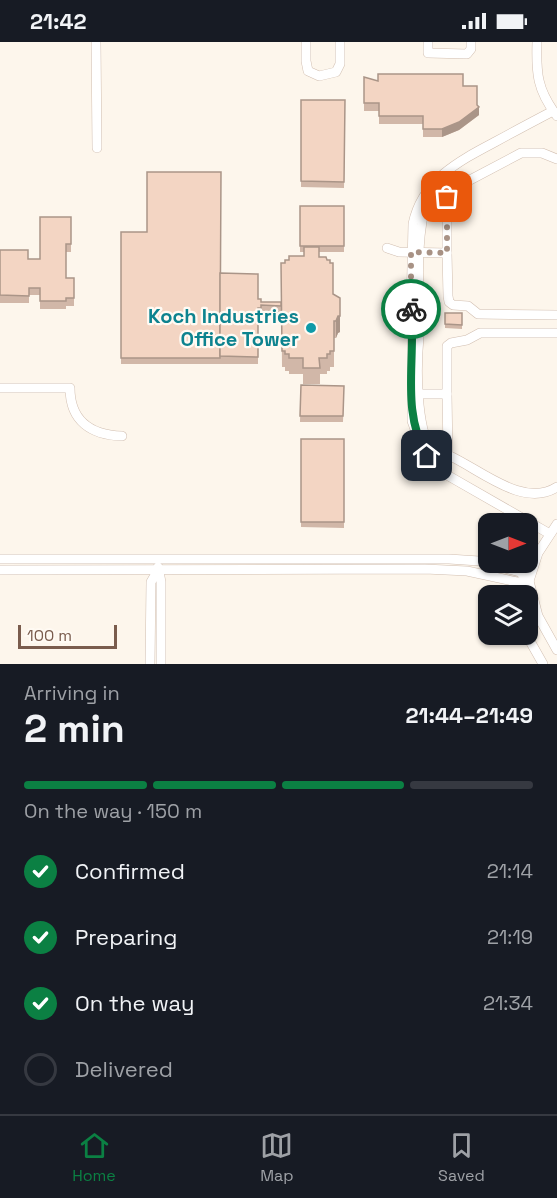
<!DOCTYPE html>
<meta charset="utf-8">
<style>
body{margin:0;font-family:"Space Grotesk",sans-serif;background:#20242c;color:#f1f3f6;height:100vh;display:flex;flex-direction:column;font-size:22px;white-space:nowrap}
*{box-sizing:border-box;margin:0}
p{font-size:20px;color:#9ea1a6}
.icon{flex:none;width:33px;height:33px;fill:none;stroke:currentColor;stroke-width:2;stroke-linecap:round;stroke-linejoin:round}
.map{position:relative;height:622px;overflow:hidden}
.drawer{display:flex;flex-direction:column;background:#171b24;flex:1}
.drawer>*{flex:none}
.needle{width:39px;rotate:90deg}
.buttons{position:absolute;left:478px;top:471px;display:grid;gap:12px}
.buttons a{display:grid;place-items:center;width:60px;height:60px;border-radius:12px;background:#171b24;box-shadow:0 2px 4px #0004;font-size:30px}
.scale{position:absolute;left:18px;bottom:15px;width:99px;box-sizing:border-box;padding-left:6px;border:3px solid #7a5c4d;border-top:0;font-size:16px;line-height:21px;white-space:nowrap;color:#7a5c4d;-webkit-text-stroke:4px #fffaf3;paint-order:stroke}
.pin{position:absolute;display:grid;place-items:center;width:51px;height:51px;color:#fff;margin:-26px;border-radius:12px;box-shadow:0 3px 9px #0006}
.courier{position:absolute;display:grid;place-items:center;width:60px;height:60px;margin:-30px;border:4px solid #0b8043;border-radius:50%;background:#fff;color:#222;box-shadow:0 2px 8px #0007}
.overview em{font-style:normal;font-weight:700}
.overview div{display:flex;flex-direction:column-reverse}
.overview{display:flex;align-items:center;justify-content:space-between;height:102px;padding:0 24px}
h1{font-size:39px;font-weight:700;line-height:45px}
.bar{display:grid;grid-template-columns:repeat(4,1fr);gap:9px 6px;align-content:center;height:72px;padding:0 24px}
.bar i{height:8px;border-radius:4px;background:#363941}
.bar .selected{background:#0b8043}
.bar p{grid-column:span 4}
ol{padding:0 24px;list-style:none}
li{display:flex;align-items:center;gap:18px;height:66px}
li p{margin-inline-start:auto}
li .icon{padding:6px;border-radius:50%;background:#0b8043;color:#fff;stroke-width:4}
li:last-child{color:#9ea1a6}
li i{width:33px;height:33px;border:3px solid #363941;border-radius:50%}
.status{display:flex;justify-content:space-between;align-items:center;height:42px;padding:0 30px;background:#171b24;direction:ltr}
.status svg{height:16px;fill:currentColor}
.tab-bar{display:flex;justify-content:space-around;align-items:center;height:84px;border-top:2px solid #363941;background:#171b24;font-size:16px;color:#9ea1a6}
.tab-bar a{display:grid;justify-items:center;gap:3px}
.tab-bar .selected{color:#0b8043}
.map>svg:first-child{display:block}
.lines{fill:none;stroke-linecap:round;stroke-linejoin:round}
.minor-casing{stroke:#d1beb0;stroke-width:10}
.minor{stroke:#fff;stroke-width:9}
.wall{fill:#d1b7a8}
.shaded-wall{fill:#aa9588}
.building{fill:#f3d5c3;stroke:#aa9588;stroke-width:1.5}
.done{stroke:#a89285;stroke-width:6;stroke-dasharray:0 10.8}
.route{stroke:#0b8043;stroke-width:8}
.culture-dot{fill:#0f9aa8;stroke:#fffaf3;stroke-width:2}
.labels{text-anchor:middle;stroke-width:4.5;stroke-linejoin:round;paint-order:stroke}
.culture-label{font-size:20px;font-weight:bold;fill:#0d838f;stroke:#fffaf3;text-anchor:end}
</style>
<div class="status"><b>21:42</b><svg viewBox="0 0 49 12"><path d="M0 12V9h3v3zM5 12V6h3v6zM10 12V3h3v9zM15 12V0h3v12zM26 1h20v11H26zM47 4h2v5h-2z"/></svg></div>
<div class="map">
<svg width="557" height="622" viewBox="0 0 557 622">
<rect width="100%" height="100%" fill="#fdf6ec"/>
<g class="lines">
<g class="minor-casing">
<g id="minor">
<path d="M96 0 97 106"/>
<path d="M306 0V19L308 29 319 34 336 30 340 22V0"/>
<path d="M428 0V11L467 12 471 7V0"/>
<path d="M537 0C536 31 537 48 557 74"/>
<path d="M428 154C417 189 418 226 419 263 419 270 422 276 422 282 421 286 419 291 419 295 416 326 416 383 431 409"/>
<path d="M387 206 399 210 447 211V155L451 148 521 111H542L557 117"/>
<path d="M447 211 448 254 449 260 453 263 468 264 478 272 557 273"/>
<path d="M0 346H70C70 379 91 393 122 394"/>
<path d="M419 352H447L448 413C480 427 523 467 557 445"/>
<path d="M447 352V304L451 301 467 298 480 291H557"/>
<path d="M550 492 447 433 427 414 420 401 412 379V294L408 280 411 267 413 182C422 138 459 119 495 100 515 89 534 79 553 69"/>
<path d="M0 517H449L479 519 520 530 529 539 538 574 557 608"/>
<path d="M158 525 161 540V622"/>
<path d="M0 528 425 527 467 529 517 540 529 539"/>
<path d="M528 542 538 511 557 482"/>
<path d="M526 592 543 622"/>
<path d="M150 622 151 540 158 528"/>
</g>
</g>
<use href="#minor" class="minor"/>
</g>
<g class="wall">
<path d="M364 35 378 39 463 44 477 64 479 73 459 88 442 95H423V82H379V69H364Z"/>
<path d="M301 58H345L344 146 301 145Z"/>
<path d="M300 164H344V210H319V215L333 252 340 290 338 291 336 296H334V325H330V329H327V332H320V342H303V332H289V329H285V325H282L281 221H285L289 218 304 214V210H300Z"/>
<path d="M71 175V210H66V236H74V264H66V267H40V253H29V261H0V208L28 217H40Z"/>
<path d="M121 190 220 286 258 257 261 260H281V271H261V274H258V322H121Z"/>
<path d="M445 271H462V287L445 286Z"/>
<path d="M301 343 344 344 343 380H300Z"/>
<path d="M301 397H344V486L301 485Z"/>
</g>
<g class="shaded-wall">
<path d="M479 65V73L459 88 442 95V87Z"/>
<path d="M338 274H340V290L338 291 336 296V279Z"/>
</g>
<g class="building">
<path d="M378 32H463V44H477V63L479 65 459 80 442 87H423V74H379V61H364V35L378 39Z"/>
<path d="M301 58H345L344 140 301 139Z"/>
<path d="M147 130H221L220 316H121V190H147Z"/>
<rect x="300" y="164" width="44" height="40"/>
<path d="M40 175H71V202H66V236H74V256H66V259H40V246H29V254L0 253V208H28V217H40Z"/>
<path d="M304 205H319V215H326L327 218H330V221H333V252L340 256V274H338L336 279H334V309H330V312H327V316H319L320 326H303V316H289V312H285V309H282L281 221H285V218H289V214H304Z"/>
<path d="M220 231 258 232V257H261V260H281V264L261 263V266H258V315L220 314Z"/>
<path d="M445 271H462V283L445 282Z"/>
<path d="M301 343 344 344 343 374H300Z"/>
<rect x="301" y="397" width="43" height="83"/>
</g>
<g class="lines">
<path class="done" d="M411 267V210L447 211V155"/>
<path class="route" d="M411 267 408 280 412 294C412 336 405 376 427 414"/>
</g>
<circle class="culture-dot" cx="311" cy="286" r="6"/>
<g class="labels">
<g class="culture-label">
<text x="299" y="281">Koch Industries<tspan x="299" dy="23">Office Tower</tspan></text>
</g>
</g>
</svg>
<div class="buttons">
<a><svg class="needle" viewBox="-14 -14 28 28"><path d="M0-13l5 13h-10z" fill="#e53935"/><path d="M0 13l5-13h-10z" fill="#9ea1a6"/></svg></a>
<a><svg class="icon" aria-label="layers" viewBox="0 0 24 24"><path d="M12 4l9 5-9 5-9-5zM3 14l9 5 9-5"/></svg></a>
</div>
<div class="scale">100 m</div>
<div class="pin" style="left:447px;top:155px;background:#ea580c"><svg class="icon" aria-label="bag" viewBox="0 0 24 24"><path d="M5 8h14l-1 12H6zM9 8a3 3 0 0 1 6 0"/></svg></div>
<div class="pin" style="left:427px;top:414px;background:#1f2937"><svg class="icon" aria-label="home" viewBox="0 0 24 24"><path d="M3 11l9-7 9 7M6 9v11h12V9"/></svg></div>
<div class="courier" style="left:411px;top:267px"><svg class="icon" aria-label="bike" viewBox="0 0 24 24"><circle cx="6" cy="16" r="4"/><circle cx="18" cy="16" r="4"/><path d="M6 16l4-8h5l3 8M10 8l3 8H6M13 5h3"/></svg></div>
</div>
<section class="drawer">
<div class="overview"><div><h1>2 min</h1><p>Arriving in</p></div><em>21:44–21:49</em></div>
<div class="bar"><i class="selected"></i><i class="selected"></i><i class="selected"></i><i></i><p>On the way · 150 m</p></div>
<ol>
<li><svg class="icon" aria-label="check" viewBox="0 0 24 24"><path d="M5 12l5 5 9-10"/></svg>Confirmed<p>21:14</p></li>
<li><svg class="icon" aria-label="check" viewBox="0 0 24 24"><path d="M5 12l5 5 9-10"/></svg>Preparing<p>21:19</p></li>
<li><svg class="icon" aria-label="check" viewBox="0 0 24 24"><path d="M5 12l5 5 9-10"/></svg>On the way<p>21:34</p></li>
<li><i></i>Delivered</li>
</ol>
</section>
<nav class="tab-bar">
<a class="selected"><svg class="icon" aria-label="home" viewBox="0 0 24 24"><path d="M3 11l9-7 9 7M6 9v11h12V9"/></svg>Home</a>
<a><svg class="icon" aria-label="map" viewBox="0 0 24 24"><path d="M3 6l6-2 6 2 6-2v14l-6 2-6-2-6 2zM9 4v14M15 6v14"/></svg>Map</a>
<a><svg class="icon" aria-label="saved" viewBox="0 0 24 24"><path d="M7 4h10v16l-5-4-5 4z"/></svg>Saved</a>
</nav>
